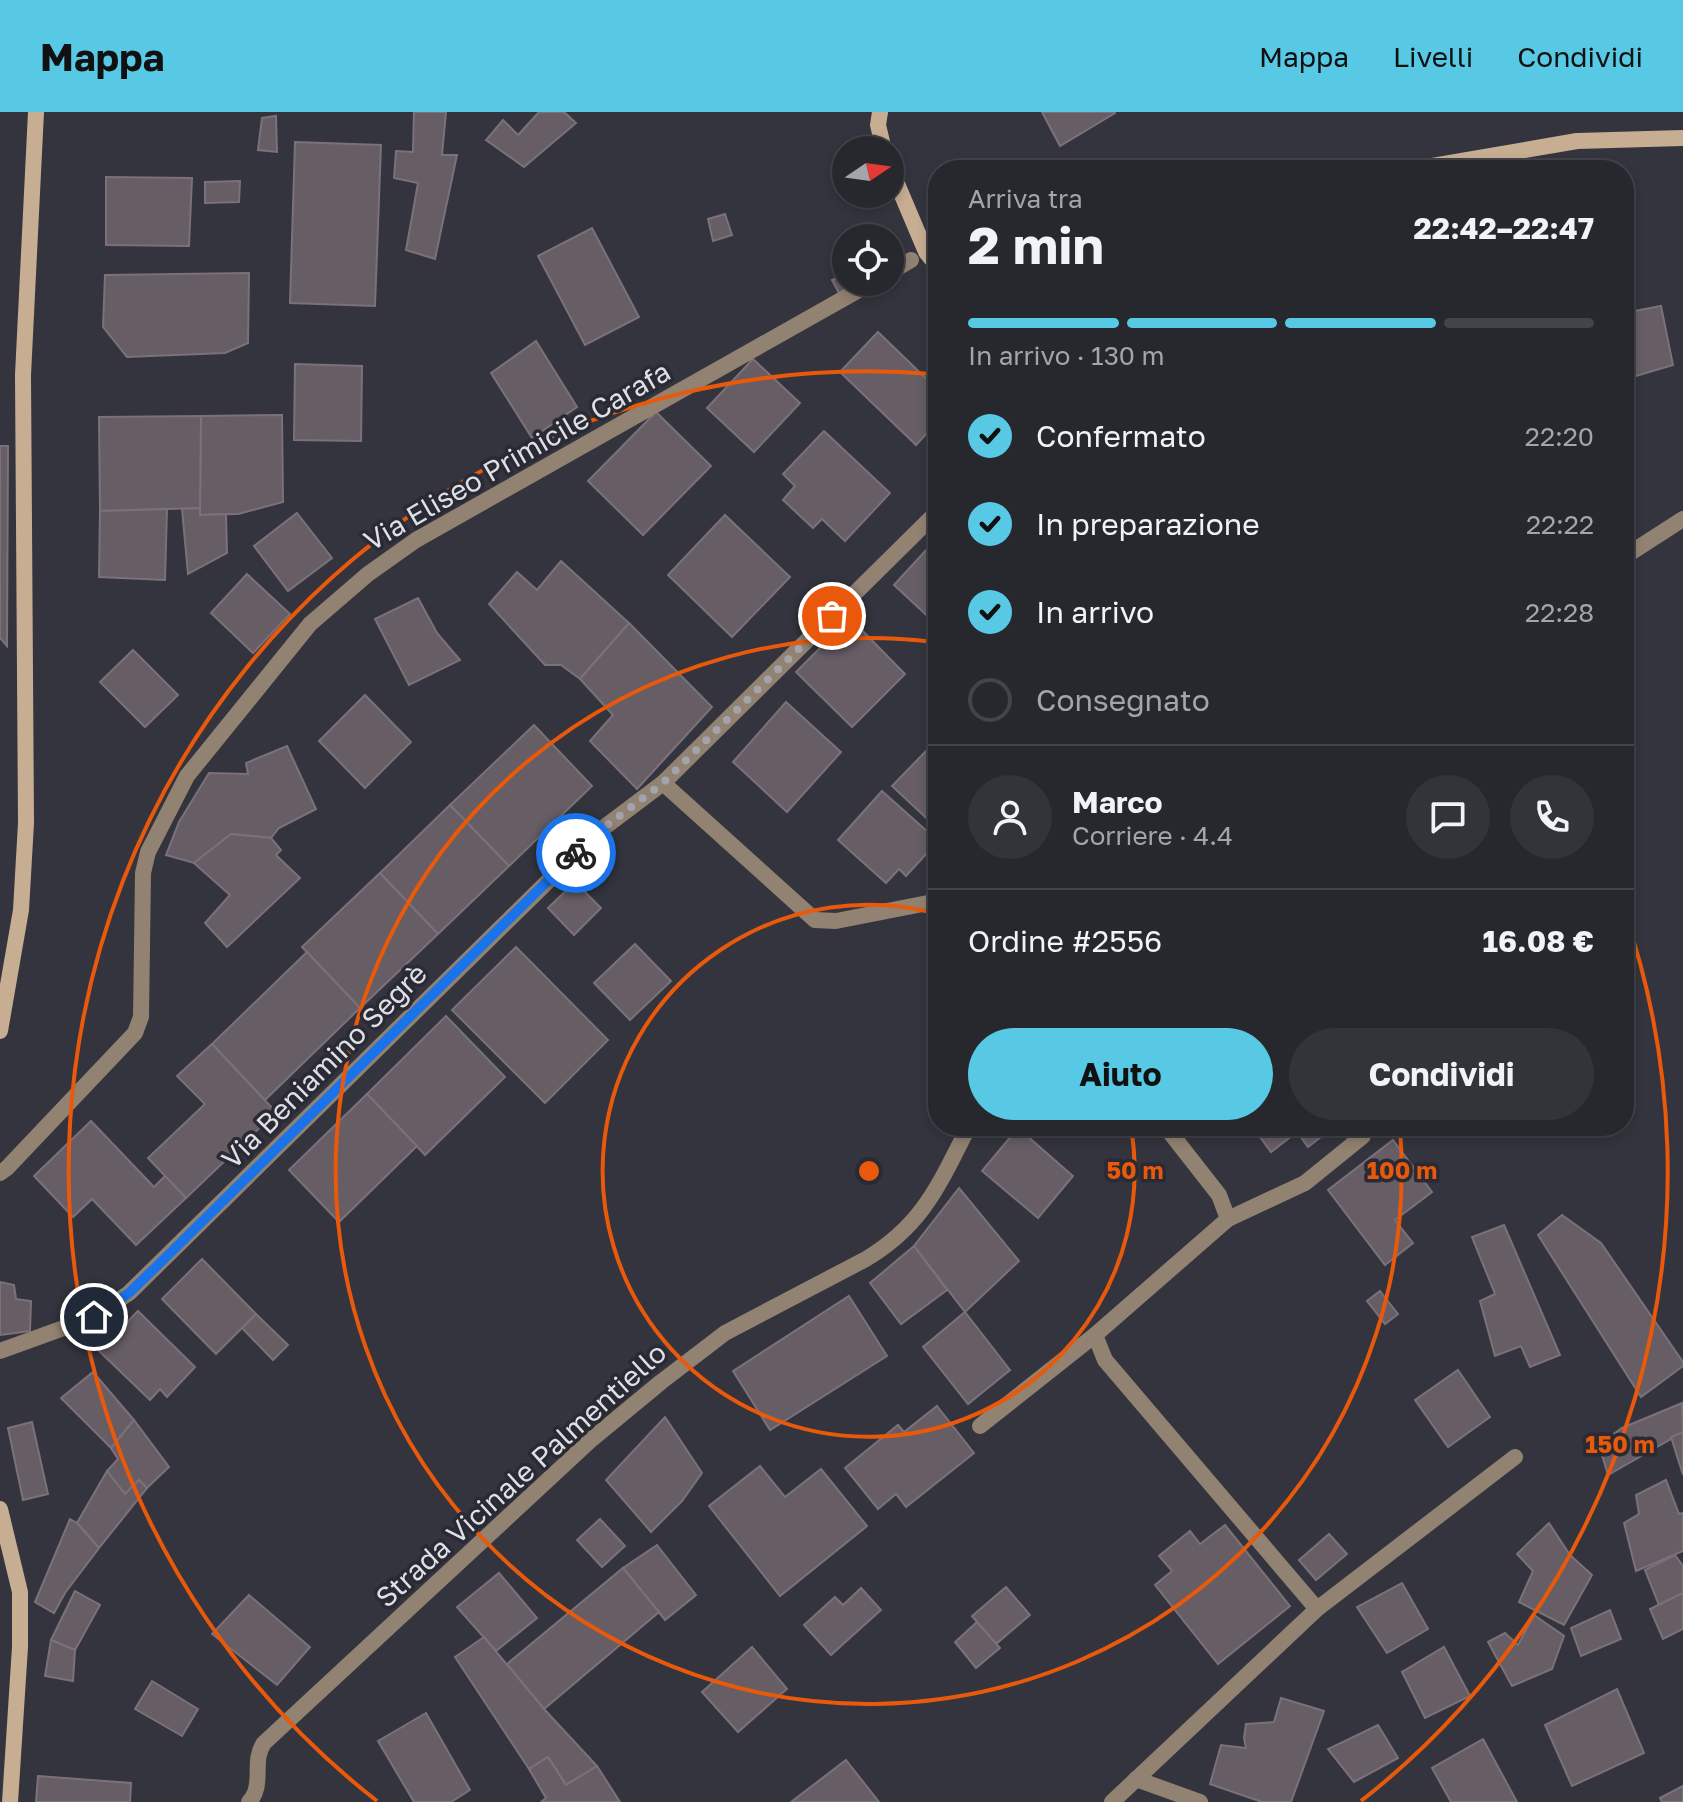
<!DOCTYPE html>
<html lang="it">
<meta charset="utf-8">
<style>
body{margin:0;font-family:"Golos Text",sans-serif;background:#33333a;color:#f1f3f6;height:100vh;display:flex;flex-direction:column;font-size:30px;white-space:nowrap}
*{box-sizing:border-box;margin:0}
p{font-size:26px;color:#a4a5aa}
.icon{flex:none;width:44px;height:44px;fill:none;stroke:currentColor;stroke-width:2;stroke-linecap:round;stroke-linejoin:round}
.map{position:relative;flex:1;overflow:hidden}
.details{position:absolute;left:928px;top:48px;width:706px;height:976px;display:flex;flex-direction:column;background:#27272e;border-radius:32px;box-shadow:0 4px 12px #0003,0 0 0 2px #43444a}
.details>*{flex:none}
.needle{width:52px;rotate:77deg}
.tools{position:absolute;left:832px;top:24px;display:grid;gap:16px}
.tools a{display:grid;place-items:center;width:72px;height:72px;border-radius:50%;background:#27272e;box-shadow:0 4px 12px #0003,0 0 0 2px #43444a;font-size:40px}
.pin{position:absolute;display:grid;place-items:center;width:68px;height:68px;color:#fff;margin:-34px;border:4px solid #fff;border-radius:50%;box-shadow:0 2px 8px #0007}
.courier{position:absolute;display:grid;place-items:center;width:80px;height:80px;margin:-40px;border:6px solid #1a73e8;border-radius:50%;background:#fff;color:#222;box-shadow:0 2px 10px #0007}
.summary em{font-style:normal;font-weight:700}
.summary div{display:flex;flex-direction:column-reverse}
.summary{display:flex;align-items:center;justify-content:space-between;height:136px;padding:0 40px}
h1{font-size:52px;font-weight:700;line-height:60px}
.bar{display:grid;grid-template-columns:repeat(4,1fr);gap:12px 8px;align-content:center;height:96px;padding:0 40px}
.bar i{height:10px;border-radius:6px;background:#43444a}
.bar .selected{background:#58c9e4}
.bar p{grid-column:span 4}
.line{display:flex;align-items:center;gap:20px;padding:0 40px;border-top:2px solid #43444a}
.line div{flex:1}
.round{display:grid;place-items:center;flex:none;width:84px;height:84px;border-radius:42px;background:#33333a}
ol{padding:0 40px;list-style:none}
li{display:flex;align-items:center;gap:24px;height:88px}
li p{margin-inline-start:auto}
li .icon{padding:8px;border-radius:50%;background:#58c9e4;color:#111;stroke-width:4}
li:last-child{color:#a4a5aa}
li i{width:44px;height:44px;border:4px solid #43444a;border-radius:50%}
.button{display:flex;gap:16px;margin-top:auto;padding:16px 40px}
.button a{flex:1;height:92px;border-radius:48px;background:#58c9e4;color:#111;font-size:32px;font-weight:700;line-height:92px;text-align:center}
.button a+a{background:#33333a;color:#f1f3f6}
header{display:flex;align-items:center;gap:48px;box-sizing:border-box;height:112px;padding:0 40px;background:#58c9e4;color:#111}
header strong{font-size:38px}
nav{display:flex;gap:44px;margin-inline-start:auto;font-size:28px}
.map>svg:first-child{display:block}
.building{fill:#665d65;stroke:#7b717a;stroke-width:2}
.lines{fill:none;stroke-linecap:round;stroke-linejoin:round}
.lane{stroke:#928271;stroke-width:16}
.street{stroke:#928271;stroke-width:16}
.secondary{stroke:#c7ad92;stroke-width:16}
.done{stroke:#a3a3ab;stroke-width:8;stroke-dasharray:0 14.4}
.route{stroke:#1a73e8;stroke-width:10}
.ring{fill:none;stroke:#e8590c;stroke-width:4}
.labels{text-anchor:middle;stroke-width:7;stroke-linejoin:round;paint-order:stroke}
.street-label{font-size:28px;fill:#dfdfe6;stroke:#2a2a34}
.centre{fill:#e8590c;stroke:#2a2a34;stroke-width:4}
.ring-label{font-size:24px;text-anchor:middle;font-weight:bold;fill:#e8590c;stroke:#2a2a34;stroke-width:7;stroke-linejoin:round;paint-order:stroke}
</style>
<header>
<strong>Mappa</strong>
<nav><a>Mappa</a><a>Livelli</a><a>Condividi</a></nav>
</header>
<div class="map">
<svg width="1683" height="1690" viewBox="0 0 1683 1690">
<rect width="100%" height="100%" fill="#34343e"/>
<g class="building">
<path d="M414 0H446L442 43H457L435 147 406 138 418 71 394 66 396 39 413 40Z"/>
<path d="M539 0H564L576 11 524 55 486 28 503 8 518 23Z"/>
<path d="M1042 0H1115V1L1060 34Z"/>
<path d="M276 4 277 40 258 38 262 6Z"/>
<path d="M295 30 381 33 375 194 290 191Z"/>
<path d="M106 65 192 66 189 134 106 133Z"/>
<path d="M240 69 239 90 205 91V70Z"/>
<path d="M725 102 732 123 713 129 708 107Z"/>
<path d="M592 116 639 205 585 233 538 144Z"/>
<path d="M249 161 248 231 225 241 127 245 103 215 105 163Z"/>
<path d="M846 162V170H852L856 177 841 185 832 168Z"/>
<path d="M1661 194 1673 253 1629 266 1624 245V201Z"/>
<path d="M878 220 938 278V309L916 333 840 260Z"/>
<path d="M536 229 577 295 532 326 491 261Z"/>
<path d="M753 247 800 291 754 340 707 296Z"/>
<path d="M295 252 362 254 361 329 294 328Z"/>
<path d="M656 300 711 354 643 423 588 369Z"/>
<path d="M282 303 283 390 238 402 200 403 201 304Z"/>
<path d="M201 304 200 396 100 399 99 305Z"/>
<path d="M824 319 890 381 845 429 822 407 813 416 783 388 795 374 783 362Z"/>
<path d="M0 334H8L7 534 0 526Z"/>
<path d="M200 396V403L226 402 227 441 188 462 182 397Z"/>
<path d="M167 397 165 468 99 465 100 399Z"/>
<path d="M297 401 332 446 288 479 254 434Z"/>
<path d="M725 403 790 465 732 525 668 463Z"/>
<path d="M938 425V508L935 511 894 473Z"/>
<path d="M561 449 629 511 580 567 561 553H545L489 492 517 460 537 478Z"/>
<path d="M247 462 290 502 253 541 211 501Z"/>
<path d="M418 486 437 521 460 548 409 573 375 507Z"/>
<path d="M850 506 905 562 852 615 796 560Z"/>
<path d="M629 511 712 595 637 677 590 629 613 603 580 567Z"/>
<path d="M133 538 178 583 145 615 100 570Z"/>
<path d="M365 583 411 630 365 676 319 629Z"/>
<path d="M786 590 841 640 787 700 733 650Z"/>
<path d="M534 613 592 674 509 754 450 693Z"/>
<path d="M938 626V649L927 638Z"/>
<path d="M287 634 316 697 279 716 271 726 231 722 194 751 166 743 179 710 209 661 248 662 246 651Z"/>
<path d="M927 638 938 649V717L892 674Z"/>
<path d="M882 679 938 729 906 764 899 757 886 771 838 728Z"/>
<path d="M450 693 509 754 438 822 380 761Z"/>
<path d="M231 722 271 726 281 738 276 743 300 766 227 835 205 811 230 783 194 751Z"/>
<path d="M380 761 438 822 360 896 302 835Z"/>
<path d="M575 770 601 796 574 823 548 796Z"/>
<path d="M635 832 671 869 630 908 594 871Z"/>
<path d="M516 835 608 928 545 991 452 898Z"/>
<path d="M307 840 360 896 265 988 212 932Z"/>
<path d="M446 904 505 965 425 1043 367 982Z"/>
<path d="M212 932 276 1000 186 1086 148 1046 205 992 177 964Z"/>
<path d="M367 982 417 1034 339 1110 289 1058Z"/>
<path d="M91 1009 154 1075 165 1064 186 1086 136 1133 92 1087 73 1105 34 1064Z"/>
<path d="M1252 1014H1335L1308 1035 1297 1020 1271 1040Z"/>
<path d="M1018 1016 1073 1064 1038 1106 982 1059Z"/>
<path d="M1393 1028 1432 1080 1395 1108 1413 1131 1385 1153 1328 1078Z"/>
<path d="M959 1076 1019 1149 965 1200 914 1134Z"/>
<path d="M1562 1103 1601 1131 1683 1250V1254L1641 1285 1538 1123Z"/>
<path d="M1504 1113 1560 1243 1530 1255 1521 1234 1495 1244 1480 1189 1495 1182 1472 1125Z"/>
<path d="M914 1134 947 1178 901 1212 870 1171Z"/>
<path d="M202 1147 256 1202 216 1242 162 1187Z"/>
<path d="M0 1170 14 1173 16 1187 31 1189 30 1219 0 1223Z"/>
<path d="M1380 1179 1398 1202 1385 1212 1367 1189Z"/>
<path d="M849 1184 887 1244 770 1318 733 1259Z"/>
<path d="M138 1199 195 1255 167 1285 160 1277 150 1288 99 1239Z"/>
<path d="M965 1200 1010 1258 968 1292 923 1235Z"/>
<path d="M256 1202 288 1233 273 1248 242 1216Z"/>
<path d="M1458 1258 1490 1305 1448 1335 1415 1288Z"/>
<path d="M93 1260 134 1308 111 1336 61 1286Z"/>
<path d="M1682 1291 1683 1320 1608 1363 1599 1333 1622 1316Z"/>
<path d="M937 1294 974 1341 906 1395 896 1382 878 1397 845 1356 898 1313 904 1320Z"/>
<path d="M665 1305 702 1361 682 1389 651 1420 606 1368Z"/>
<path d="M134 1308 169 1355 147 1376 139 1368 125 1382 107 1359 118 1347 111 1336Z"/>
<path d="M32 1310 48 1382 23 1388 8 1316Z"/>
<path d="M1683 1320V1363L1671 1325Z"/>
<path d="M760 1354 785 1385 821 1357 867 1414 780 1484 709 1394Z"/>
<path d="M107 1359 125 1382 139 1368 147 1376 99 1436 77 1411Z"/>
<path d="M1666 1368 1679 1402 1683 1401V1439L1636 1459 1624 1411 1639 1402 1636 1383Z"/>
<path d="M70 1407 77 1411 99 1436 65 1481 54 1501 35 1490Z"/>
<path d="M600 1407 625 1434 602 1455 577 1428Z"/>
<path d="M1549 1411 1570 1443 1592 1463 1564 1513 1519 1490 1533 1459 1517 1442Z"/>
<path d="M1225 1413 1290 1494 1218 1552 1155 1473 1172 1459 1159 1444 1190 1419 1200 1432Z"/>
<path d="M1329 1422 1347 1442 1316 1468 1299 1448Z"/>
<path d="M657 1433 696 1483 665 1508 623 1456Z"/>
<path d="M1675 1443 1683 1454V1481L1659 1493 1645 1458Z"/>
<path d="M623 1456 659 1500 544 1597 507 1552Z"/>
<path d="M499 1461 537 1506 496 1539 457 1495Z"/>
<path d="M1402 1471 1428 1517 1387 1541 1357 1495Z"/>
<path d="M1006 1475 1030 1503 996 1532 972 1504Z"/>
<path d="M861 1476 881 1498 831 1543 804 1513 835 1485 843 1493Z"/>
<path d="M75 1479 100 1493 75 1538 51 1528Z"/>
<path d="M1683 1481V1517L1663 1527 1650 1497Z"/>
<path d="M249 1483 310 1535 277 1573 212 1522Z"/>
<path d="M1610 1498 1621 1527 1581 1544 1571 1516Z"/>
<path d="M1534 1503 1564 1524 1552 1557 1512 1574 1488 1530 1505 1521 1518 1533Z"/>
<path d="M977 1510 1000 1536 976 1556 955 1530Z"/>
<path d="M484 1525 544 1597 597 1654 566 1673 548 1645 529 1657 455 1545Z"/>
<path d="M51 1528 75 1538 73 1569 45 1564Z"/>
<path d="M752 1535 787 1577 738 1620 702 1580Z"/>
<path d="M1444 1535 1470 1584 1425 1606 1402 1560Z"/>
<path d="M152 1569 198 1597 182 1624 135 1597Z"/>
<path d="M1617 1577 1644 1641 1572 1674 1545 1613Z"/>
<path d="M1281 1586 1324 1599 1291 1690H1262L1210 1672 1221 1633 1246 1636 1244 1626 1246 1612 1274 1610Z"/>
<path d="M426 1601 470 1678 451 1690H414L378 1629Z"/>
<path d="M1378 1613 1398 1646 1354 1670 1328 1637Z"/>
<path d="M1483 1627 1517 1690H1451L1432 1656Z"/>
<path d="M548 1645 566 1673 597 1654 620 1690H541L546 1686 529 1657Z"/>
<path d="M846 1648 879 1690H791Z"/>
<path d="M38 1664 131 1671 130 1690H36Z"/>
<path d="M1683 1674V1690H1662L1660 1686Z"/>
</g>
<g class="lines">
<g class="lane">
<path d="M663 671 815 808 836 809 938 789"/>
<path d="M1165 1014 1219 1083 1228 1107"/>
<path d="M980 1314 1095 1223"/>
<path d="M1317 1497 1105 1248 1095 1223 1228 1107 1305 1071 1363 1024"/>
</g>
<g class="street">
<path d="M890 160 911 148"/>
<path d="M1624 445 1683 407"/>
<path d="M0 1061 7 1056 135 921 141 905 143 761 148 740 187 664 310 512 368 462 416 428 873 170"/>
<path d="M0 1239 94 1205 129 1181 598 720 663 671 938 399"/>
<path d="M1136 1667 1200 1690"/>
<path d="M249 1690C265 1673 251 1649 264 1631L592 1327 661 1270 725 1221 866 1147C924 1112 939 1072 969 1014"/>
<path d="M1112 1690 1317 1497 1515 1345"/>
</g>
<g class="secondary">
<path d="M880 0 878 13 884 38"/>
<path d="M890 55 926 140 938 155"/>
<path d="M1409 58 1577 29 1683 26"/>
<path d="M0 919 21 798 26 711 23 263 36 0"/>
<path d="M0 1397 20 1480V1535L10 1690"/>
</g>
</g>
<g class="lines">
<path class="done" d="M576 741 598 720 663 671 832 504"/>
<path class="route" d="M94 1205 129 1181 155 1156 576 741"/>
</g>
<g class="ring">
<path d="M1131 1015A266 266 0 1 1 938 802"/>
<path d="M1400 1017A533 533 0 1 1 934 530"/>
<path d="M377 1689A799 799 0 0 1 932 262M1624 799A799 799 0 0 1 1361 1689"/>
</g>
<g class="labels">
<g class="street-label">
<text transform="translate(517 344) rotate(-30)" y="10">Via Eliseo Primicile Carafa</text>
<text transform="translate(324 954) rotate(-45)" y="10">Via Beniamino Segrè</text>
<text transform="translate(521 1363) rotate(-42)" y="10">Strada Vicinale Palmentiello</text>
</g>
</g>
<circle cx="869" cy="1059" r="12" class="centre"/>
<g class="ring-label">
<text x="1135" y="1067">50 m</text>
<text x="1402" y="1067">100 m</text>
<text x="1620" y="1341">150 m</text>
</g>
</svg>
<div class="tools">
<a><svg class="needle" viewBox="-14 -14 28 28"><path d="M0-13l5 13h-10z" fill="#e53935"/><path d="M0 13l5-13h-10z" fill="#a4a5aa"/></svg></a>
<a><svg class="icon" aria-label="locate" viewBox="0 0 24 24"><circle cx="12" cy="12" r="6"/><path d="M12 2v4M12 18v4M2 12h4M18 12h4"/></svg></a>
</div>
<div class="pin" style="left:832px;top:504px;background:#ea580c"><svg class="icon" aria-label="bag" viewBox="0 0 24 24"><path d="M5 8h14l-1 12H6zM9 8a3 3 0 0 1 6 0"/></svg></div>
<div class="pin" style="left:94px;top:1205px;background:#1f2937"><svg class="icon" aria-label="home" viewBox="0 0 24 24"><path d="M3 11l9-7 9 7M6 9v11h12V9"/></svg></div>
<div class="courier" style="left:576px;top:741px"><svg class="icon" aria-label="bike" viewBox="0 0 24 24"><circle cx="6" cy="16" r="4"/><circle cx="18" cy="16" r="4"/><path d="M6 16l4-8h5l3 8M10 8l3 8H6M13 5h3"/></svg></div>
<section class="details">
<div class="summary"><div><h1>2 min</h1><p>Arriva tra</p></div><em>22:42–22:47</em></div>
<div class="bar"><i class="selected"></i><i class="selected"></i><i class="selected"></i><i></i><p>In arrivo · 130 m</p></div>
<ol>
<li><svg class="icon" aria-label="check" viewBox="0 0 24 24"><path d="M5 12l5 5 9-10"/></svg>Confermato<p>22:20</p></li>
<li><svg class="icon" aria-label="check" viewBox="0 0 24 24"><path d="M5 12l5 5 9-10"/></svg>In preparazione<p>22:22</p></li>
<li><svg class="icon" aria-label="check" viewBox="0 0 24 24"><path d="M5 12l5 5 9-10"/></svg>In arrivo<p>22:28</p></li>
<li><i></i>Consegnato</li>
</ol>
<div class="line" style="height:144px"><a class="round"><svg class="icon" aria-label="person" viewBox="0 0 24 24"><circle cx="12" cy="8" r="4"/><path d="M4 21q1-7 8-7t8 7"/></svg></a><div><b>Marco</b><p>Corriere · 4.4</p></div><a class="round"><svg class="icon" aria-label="chat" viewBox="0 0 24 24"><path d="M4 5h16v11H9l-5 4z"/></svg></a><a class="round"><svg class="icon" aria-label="phone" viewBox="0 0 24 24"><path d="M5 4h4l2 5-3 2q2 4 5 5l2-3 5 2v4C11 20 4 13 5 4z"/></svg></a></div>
<div class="line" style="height:104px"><div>Ordine #2556</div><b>16.08 €</b></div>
<div class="button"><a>Aiuto</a><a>Condividi</a></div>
</section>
</div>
